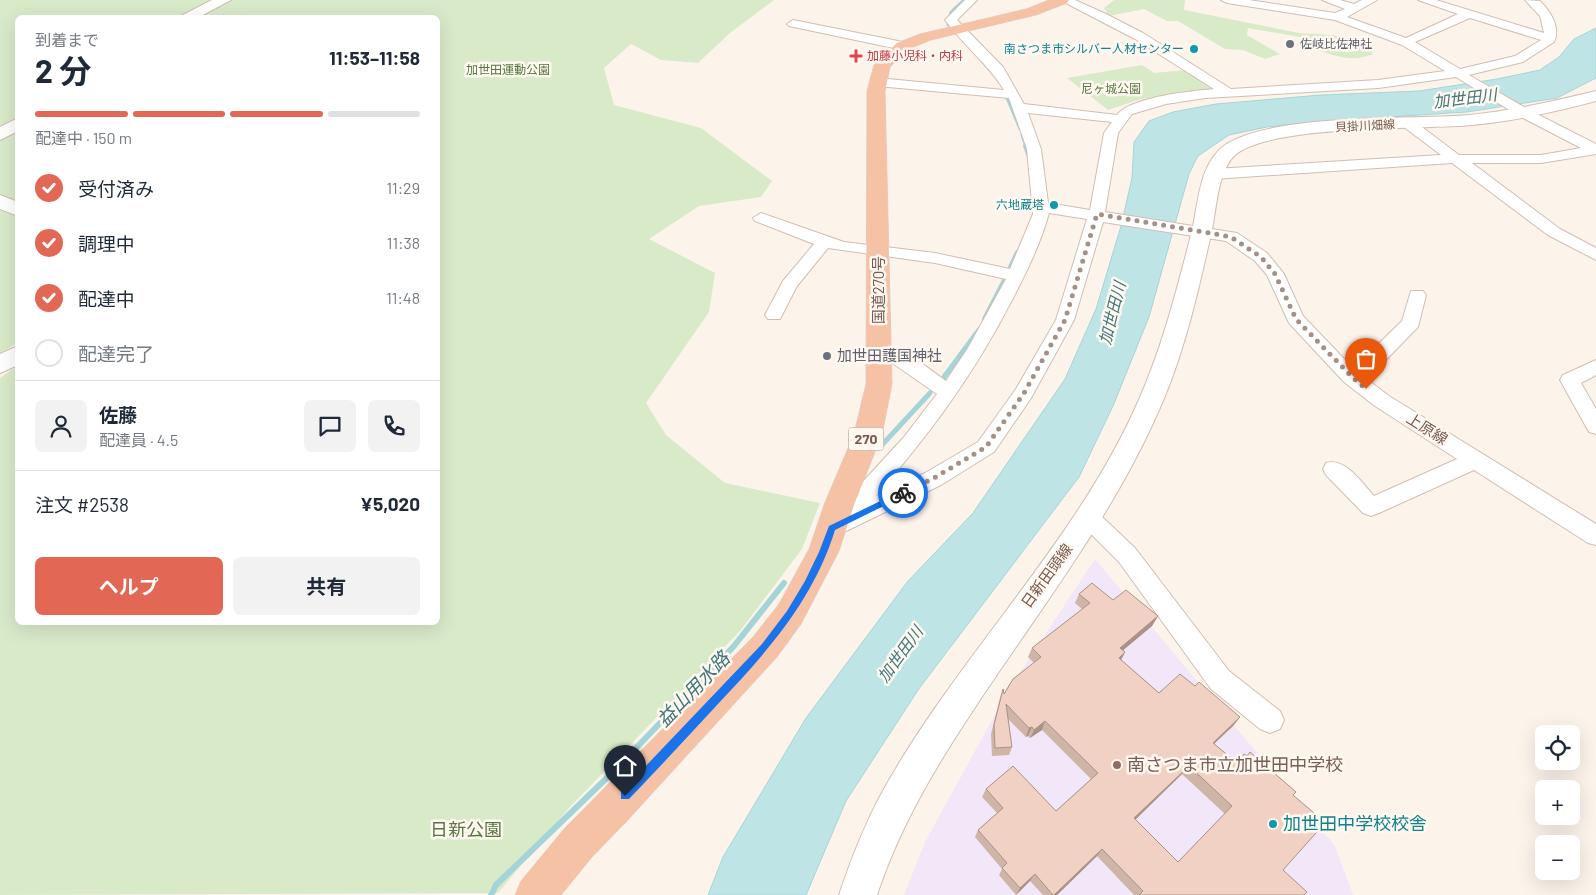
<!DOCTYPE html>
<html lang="ja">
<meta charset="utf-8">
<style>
body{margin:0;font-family:Barlow,"Noto Sans JP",sans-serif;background:#f2f2f3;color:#1f2937;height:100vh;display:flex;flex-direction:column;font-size:19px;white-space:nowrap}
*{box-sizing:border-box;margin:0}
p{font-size:16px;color:#747a83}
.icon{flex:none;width:28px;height:28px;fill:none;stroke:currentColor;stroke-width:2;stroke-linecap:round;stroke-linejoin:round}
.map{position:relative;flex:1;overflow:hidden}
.drawer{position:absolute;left:15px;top:15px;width:425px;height:610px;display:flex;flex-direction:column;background:#fff;border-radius:8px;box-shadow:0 5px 20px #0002}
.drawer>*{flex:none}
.buttons{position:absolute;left:1535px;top:725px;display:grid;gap:10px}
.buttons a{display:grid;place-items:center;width:45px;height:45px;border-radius:8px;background:#fff;box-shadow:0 5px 20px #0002;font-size:25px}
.pin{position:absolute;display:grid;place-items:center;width:42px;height:42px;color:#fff;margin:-51px -21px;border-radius:50% 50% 50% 0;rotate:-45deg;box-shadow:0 0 5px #0007}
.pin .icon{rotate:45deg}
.courier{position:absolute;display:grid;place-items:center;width:50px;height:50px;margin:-25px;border:4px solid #1a73e8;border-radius:50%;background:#fff;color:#222;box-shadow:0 1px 6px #0007}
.overview em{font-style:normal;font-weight:700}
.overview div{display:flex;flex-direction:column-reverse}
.overview{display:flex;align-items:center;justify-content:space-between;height:85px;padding:0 20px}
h1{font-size:32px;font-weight:700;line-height:38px}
.bar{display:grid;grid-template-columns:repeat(4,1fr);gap:8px 5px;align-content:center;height:60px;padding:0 20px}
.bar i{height:6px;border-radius:4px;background:#e0e1e3}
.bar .active{background:#e26754}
.bar p{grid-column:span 4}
.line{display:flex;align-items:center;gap:12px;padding:0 20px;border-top:1px solid #e0e1e3}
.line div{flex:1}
.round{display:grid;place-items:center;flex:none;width:52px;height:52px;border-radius:8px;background:#f2f2f3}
ol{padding:0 20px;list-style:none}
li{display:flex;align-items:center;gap:15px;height:55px}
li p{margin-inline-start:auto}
li .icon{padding:5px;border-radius:50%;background:#e26754;color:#fff;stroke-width:4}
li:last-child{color:#747a83}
li i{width:28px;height:28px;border:2px solid #e0e1e3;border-radius:50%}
.button{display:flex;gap:10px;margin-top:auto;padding:10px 20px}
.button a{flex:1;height:58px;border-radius:8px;background:#e26754;color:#fff;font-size:20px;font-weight:700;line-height:58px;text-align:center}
.button a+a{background:#f2f2f3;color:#1f2937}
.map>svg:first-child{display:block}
.education{fill:#f1e7f9}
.green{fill:#d9eac9}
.water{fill:#bfe4e6;stroke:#a5d4d8}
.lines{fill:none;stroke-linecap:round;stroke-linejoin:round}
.stream-far3{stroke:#a5d4d8;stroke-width:3}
.stream-far2{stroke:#a5d4d8;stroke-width:4}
.stream-far1{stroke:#a5d4d8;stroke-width:5}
.stream{stroke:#a5d4d8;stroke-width:6}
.minor-casing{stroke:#d1bdb2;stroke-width:2}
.tertiary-casing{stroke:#d1bdb2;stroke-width:2}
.trunk-casing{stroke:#d9d1cd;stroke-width:1}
.minor{fill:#fff;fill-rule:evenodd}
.tertiary{fill:#fff;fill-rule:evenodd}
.trunk{fill:#f6c2a5;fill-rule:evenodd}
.wall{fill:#cfb4a8;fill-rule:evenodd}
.shaded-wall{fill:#a99288}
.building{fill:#f1d1c3;stroke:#a99288;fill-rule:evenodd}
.route{fill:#1a73e8}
.done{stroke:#a68f85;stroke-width:5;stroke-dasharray:0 9}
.worship-dot{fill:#6b7280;stroke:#fff8f1;stroke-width:2}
.culture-dot{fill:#0f9aa8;stroke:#fff8f1;stroke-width:2}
.health-dot{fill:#e0444e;stroke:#fff8f1;stroke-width:2}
.education-dot{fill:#8d6e63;stroke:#fff8f1;stroke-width:2}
.labels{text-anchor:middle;stroke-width:5;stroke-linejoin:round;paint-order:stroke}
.far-worship-label{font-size:12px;fill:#5b616d;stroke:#fff8f1;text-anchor:start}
.far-culture-label{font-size:12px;fill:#0d838f;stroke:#fff8f1;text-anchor:end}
.far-health-label{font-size:12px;fill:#be3a42;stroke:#fff8f1;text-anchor:start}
.far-park-label{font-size:12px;fill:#577742;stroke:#fff8f1}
.far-street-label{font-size:12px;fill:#77594e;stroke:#fff8f1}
.shield{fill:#fff8f1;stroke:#a0897f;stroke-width:1}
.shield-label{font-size:14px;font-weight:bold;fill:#77594e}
.street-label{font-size:15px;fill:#77594e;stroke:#fff8f1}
.worship-label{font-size:15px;fill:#5b616d;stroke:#fff8f1;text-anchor:start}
.water-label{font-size:16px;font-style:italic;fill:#41777c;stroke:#fff8f1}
.near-education-label{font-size:18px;fill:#785e54;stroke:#fff8f1;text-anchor:start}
.near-culture-label{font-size:18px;fill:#0d838f;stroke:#fff8f1;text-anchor:start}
.near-park-label{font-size:18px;fill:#577742;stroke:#fff8f1}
.near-water-label{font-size:19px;font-style:italic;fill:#41777c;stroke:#fff8f1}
</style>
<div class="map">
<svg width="1596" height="895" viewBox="0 0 1596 895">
<rect width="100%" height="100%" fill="#fcf4eb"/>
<path class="education" d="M1095 559 1335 846 1353 895H904L925 842 1009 689Z"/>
<g class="green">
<path d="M0 0H774L730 33 698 63 661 60 631 44 604 68 614 105 701 128 772 181 761 197 699 206 649 239 715 273 709 312 646 403 666 435 725 483 820 503 802 549 740 631 569 808 498 893 0 895V378L17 366 18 622H438V18H18L17 343 0 354Z"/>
<path d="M1114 0H1185L1184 10 1299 33 1334 35 1369 48 1373 54C1354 63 1334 56 1315 49L1352 52 1355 50 1345 45 1248 28 1247 35 1280 54 1265 59 1243 50 1225 49 1178 21H1167L1144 9 1109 16 1104 8Z"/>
<path d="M1142 65 1154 73 1184 70 1214 90 1141 99 1108 110 1067 78Z"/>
</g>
<path class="water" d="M1596 28V78L1557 98 1467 112 1341 120 1267 127 1229 135 1198 156 1189 174 1149 317 1113 406 1079 477 918 690 846 801 806 895H708L723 857 806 718 908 581 973 513 1065 379 1096 309 1121 226 1132 178 1134 142 1149 121 1173 112 1216 104 1321 95 1419 91 1497 79 1540 70 1559 57 1574 39Z"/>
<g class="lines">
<g class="stream-far3">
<path d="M953 10 964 0"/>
<path d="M948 25 951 12"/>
<path d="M1007 98 1020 129"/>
<path d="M1022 135 1026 147"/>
</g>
<g class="stream-far2">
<path d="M1025 146 1029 157"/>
<path d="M1010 267 1017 252"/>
<path d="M984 319 1004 280"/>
<path d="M974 336 979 329"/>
</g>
<g class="stream-far1">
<path d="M944 377 975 335"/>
<path d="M881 446 930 393"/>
</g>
<path class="stream" d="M491 895 496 885 614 771 734 646 784 583"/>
<g class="minor-casing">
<g id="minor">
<path d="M965 0H977L957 20 1003 67 1024 104 1117 115C1130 97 1192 91 1214 89L1135 39 1060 0H1075L1106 14 1143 33 1231 89 1378 80 1445 71 1402 45 1335 20 1227 3 1221 0H1249L1335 13 1345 9 1322 0H1340L1354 4 1362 0H1377L1347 17 1406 38 1458 14 1418 0H1436L1544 33 1540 16 1525 0 1540 1C1550 11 1561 27 1554 42L1523 62 1469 75 1529 110 1596 144V154L1541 163H1472L1560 229 1596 248V260L1548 235 1452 163 1214 179 1206 174 1214 169 1441 155 1404 127 1402 124 1409 120 1414 121 1459 155H1541L1581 148 1519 116 1456 77 1378 88 1205 98 1166 104 1132 114 1118 133 1105 212 1237 233 1267 253 1284 274 1303 316 1352 367 1364 358 1402 321 1411 291H1423L1426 295 1418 327 1378 368 1364 377 1389 396 1596 524V545L1588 543 1474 470 1379 513 1371 516 1363 513 1326 475 1323 469 1326 463C1345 457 1362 483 1374 496L1457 459 1375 406 1344 382 1289 323 1267 275 1255 261 1226 241 1103 222 1074 320 1031 398 994 452 941 485 840 534 832 537 824 534 820 528 824 522 843 513 831 511 828 505 831 499 860 485 904 437 937 394 885 358 872 353 869 349 872 345C893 339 929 369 946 381L968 348 1006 279 935 263 828 248 797 286 780 319H768L765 315 783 281 814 244 755 221 753 218 761 213 844 242 935 253 1010 269 1033 214 1027 149 1009 98 877 86 870 82 877 78 1004 90C988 64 963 45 945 20ZM1470 18 1541 40 1515 56 1460 69 1415 42ZM1028 113 1112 122 1104 133 1090 210 1048 203 1041 149ZM1049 213 1087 219 1056 320 1016 389 978 442 925 473 876 496C931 432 973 376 1012 300 1026 273 1041 243 1049 213Z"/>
<path d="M793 20 903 42 909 46 903 50 789 26 787 24Z"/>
<path d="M1596 360V375L1581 383 1596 409V434L1589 432 1560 380 1563 375Z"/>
<path d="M1089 509 1097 512 1135 548 1229 671 1280 711 1284 720 1280 729 1270 733 1260 729 1211 689 1119 562 1081 524 1078 518 1081 512Z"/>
</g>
</g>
<g class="tertiary-casing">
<g id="tertiary">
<path d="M212 0H231L197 18H177Z"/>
<path d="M1596 91V101C1555 112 1514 121 1472 125 1419 130 1273 124 1235 155 1228 161 1224 172 1221 181 1216 198 1215 217 1211 234 1199 288 1186 345 1165 396 1123 498 1056 588 994 679 948 747 903 816 877 895H839C850 862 863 829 879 798 955 657 1078 543 1141 395 1163 344 1177 289 1191 235 1196 216 1197 195 1204 175 1208 164 1215 152 1225 145 1274 113 1408 120 1469 115 1512 111 1554 101 1596 91Z"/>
<path d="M18 118V131L0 140V127Z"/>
<path d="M0 195 18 202V216L0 209Z"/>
<path d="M18 346V365L0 373V354Z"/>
</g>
</g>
<g class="trunk-casing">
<path id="trunk" d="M1049 0H1069L1067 3 1036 15 931 40 909 49 890 67 885 91 892 384 882 434 854 505 839 551 801 624 777 657 626 822 592 857 561 895H515L521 881 564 829 753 637 779 604 809 549 824 505 854 434 866 384 867 91 874 65 897 43 920 34 1026 9Z"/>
</g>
<use href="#minor" class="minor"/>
<use href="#tertiary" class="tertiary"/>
<use href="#trunk" class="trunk"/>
</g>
<path class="wall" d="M1079 594 1113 600 1158 616 1152 626 1123 650 1125 652 1121 660 1159 693 1195 686 1240 717 1233 726 1214 744 1236 762 1293 795 1283 870 1304 895H1134L1097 856 1057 895H1043L1030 881 1016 895 999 875 1002 869 975 837 978 830 997 813 982 797 986 789 1056 811 1091 779 1042 730 1030 738 1028 736 1026 737 1008 719 1012 747 1009 755 992 756 991 734 1000 698 1003 689 1004 694 1034 663 1028 657 1032 648 1082 609 1075 603ZM1182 774 1225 814 1178 862 1135 819Z"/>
<g class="shaded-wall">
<path d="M1158 616 1152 626 1115 657 1120 648Z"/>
<path d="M1125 652 1120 662 1119 658Z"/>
<path d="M1240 717 1233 726 1206 751 1213 743Z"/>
<path d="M1045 721 1042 730 1030 738 1034 730Z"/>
<path d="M1032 727 1028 736 1026 737 1029 728Z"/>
<path d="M1189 766 1182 774 1129 826 1134 818Z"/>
<path d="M1102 849 1097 856 1057 895H1054Z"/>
<path d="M1035 874 1030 881 1016 895 1020 888Z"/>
</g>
<path class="building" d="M1092 583 1113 600 1126 590 1158 616 1120 648 1125 652 1119 658 1159 693 1180 674 1195 686 1199 682 1240 717 1213 743 1236 762 1244 754 1247 756 1250 752 1296 792 1293 795 1321 819 1324 824 1283 870 1307 892 1304 895H1139L1143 891 1102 849 1054 895H1053L1035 874 1020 888 1002 868 1007 863 978 830 1003 808 986 789 1013 766 1056 811 1098 773 1045 721 1034 730 1032 727 1029 728 1006 704 1012 747 995 748 994 725 1003 689 1004 694 1013 679 1041 657 1032 648 1090 603 1079 594ZM1189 766 1232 806 1178 862 1134 818Z"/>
<path class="route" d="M903 490 906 491V495L835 530C813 601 767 652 717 705 688 736 659 768 629 799H621V792L762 644 787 611 805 581 819 552 829 526Z"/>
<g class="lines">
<path class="done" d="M903 493 934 478 986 447 1024 393 1065 320 1097 214 1215 234 1231 237 1261 257 1275 274 1296 319 1352 377 1366 389"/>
</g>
<g class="worship-dot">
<circle cx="1290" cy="44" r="5"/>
<circle cx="827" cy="356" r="5"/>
</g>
<g class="culture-dot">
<circle cx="1194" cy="49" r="5"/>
<circle cx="1054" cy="205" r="5"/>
<circle cx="1273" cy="824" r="5"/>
</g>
<path class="health-dot" d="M853.5 48.5h5v5h5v5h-5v5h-5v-5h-5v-5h5z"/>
<circle class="education-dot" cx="1117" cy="765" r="5"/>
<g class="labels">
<g class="far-worship-label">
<text x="1300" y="48">佐岐比佐神社</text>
</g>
<g class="far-culture-label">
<text x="1184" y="53">南さつま市シルバー人材センター</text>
<text x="1044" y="209">六地蔵塔</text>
</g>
<g class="far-health-label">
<text x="867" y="60">加藤小児科・内科</text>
</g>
<g class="far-park-label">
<text x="508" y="74">加世田運動公園</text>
<text x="1111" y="93">尼ヶ城公園</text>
</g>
<g class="far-street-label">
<text transform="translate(1365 126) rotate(-3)" y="4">貝掛川畑線</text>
</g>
<rect class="shield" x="848.5" y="427.5" width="35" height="23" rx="4"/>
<g class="shield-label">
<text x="866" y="444">270</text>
</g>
<g class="street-label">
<text transform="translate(879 290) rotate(-90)" y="5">国道270号</text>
<text transform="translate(1427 429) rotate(32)" y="5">上原線</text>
<text transform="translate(1047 576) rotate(-54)" y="5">日新田頭線</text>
</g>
<g class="worship-label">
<text x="837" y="361">加世田護国神社</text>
</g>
<g class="water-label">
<text transform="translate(1465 98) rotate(-7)" y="6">加世田川</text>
<text transform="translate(1112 313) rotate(-76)" y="6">加世田川</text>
<text transform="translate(900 654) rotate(-54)" y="6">加世田川</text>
</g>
<g class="near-education-label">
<text x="1127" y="771">南さつま市立加世田中学校</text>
</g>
<g class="near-culture-label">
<text x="1283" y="830">加世田中学校校舎</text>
</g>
<g class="near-park-label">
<text x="466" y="836">日新公園</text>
</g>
<g class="near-water-label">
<text transform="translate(693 689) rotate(-46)" y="7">益山用水路</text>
</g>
</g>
</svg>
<div class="buttons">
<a><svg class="icon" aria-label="locate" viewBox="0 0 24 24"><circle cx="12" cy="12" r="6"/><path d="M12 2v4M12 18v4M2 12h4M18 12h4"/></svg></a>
<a>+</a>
<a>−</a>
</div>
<div class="pin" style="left:1366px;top:389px;background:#ea580c"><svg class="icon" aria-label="bag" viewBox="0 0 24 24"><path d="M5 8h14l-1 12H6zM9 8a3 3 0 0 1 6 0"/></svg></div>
<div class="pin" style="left:625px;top:796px;background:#1f2937"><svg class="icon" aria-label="home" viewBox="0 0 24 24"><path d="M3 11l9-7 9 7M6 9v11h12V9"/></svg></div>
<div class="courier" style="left:903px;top:493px"><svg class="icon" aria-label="bike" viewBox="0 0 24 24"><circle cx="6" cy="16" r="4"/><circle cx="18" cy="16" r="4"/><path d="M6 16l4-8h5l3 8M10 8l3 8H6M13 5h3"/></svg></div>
<section class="drawer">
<div class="overview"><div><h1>2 分</h1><p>到着まで</p></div><em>11:53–11:58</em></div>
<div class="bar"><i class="active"></i><i class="active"></i><i class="active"></i><i></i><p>配達中 · 150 m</p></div>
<ol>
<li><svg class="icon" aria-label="check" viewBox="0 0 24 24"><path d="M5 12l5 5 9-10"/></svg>受付済み<p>11:29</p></li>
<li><svg class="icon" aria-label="check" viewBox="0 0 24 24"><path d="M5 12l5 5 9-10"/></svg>調理中<p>11:38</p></li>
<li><svg class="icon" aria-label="check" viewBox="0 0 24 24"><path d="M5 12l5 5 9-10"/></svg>配達中<p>11:48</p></li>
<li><i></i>配達完了</li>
</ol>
<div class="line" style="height:90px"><a class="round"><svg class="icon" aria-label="person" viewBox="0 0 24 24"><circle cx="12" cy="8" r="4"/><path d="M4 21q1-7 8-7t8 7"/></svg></a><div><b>佐藤</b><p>配達員 · 4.5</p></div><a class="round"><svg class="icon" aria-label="chat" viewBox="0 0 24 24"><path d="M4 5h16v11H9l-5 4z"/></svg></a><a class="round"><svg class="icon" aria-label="phone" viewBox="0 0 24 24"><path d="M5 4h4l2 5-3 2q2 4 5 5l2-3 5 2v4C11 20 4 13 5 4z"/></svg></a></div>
<div class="line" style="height:65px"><div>注文 #2538</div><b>¥5,020</b></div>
<div class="button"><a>ヘルプ</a><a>共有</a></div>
</section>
</div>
